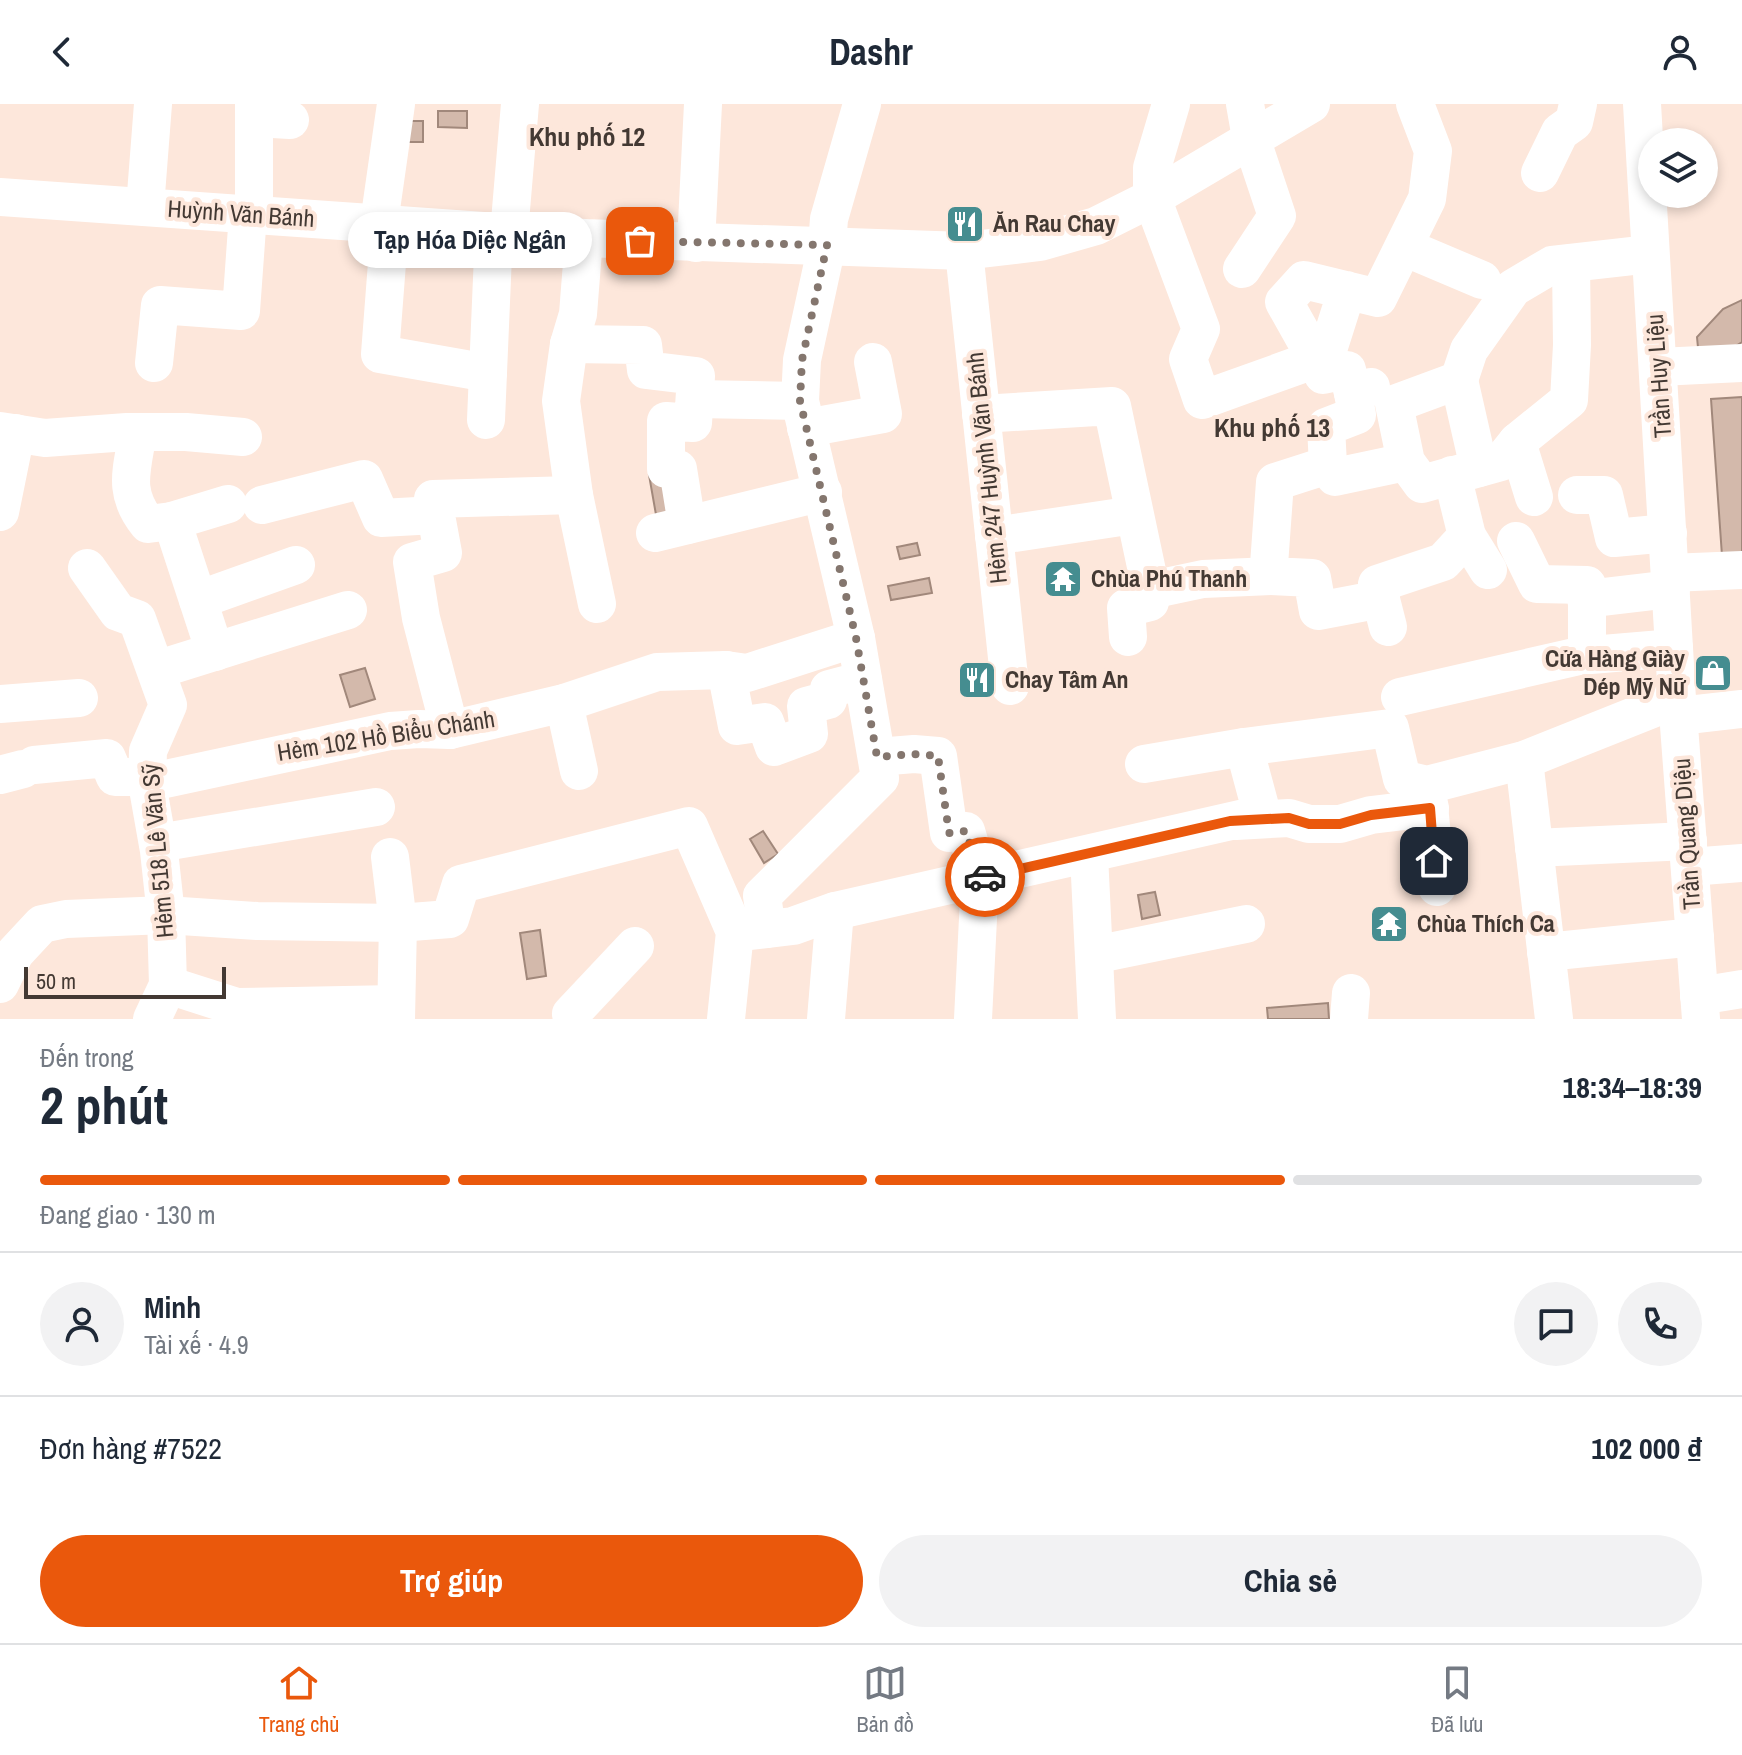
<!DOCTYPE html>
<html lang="vi">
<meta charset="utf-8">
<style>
body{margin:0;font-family:"Archivo Narrow",sans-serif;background:#f2f2f3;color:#1f2937;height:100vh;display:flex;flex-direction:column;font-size:30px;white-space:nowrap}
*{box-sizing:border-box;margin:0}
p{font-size:26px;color:#747a83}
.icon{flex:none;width:44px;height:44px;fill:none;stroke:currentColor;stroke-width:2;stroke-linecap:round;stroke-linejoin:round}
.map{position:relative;height:915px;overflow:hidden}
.panel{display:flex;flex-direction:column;background:#fff;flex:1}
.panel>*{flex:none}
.fabs{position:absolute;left:1638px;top:24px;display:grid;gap:16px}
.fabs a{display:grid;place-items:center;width:80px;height:80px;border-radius:50%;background:#fff;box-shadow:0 4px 12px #0003;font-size:40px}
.scale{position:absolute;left:24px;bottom:20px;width:202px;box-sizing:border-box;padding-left:8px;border:4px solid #433933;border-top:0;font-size:22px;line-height:28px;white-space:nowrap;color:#433933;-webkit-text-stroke:6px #fde7db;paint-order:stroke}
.pin{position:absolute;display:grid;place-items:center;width:68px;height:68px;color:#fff;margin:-34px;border-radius:16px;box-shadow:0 4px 12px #0006}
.courier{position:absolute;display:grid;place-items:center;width:80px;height:80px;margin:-40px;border:6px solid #ea580c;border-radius:50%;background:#fff;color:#222;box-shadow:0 2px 10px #0007}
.bubble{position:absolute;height:56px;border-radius:28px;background:#fff;box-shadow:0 4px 12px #0003;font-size:26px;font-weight:800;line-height:56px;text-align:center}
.overview em{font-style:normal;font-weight:800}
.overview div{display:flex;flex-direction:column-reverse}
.overview{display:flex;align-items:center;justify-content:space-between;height:136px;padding:0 40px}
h1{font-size:52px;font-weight:800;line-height:60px}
.bar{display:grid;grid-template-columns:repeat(4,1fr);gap:12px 8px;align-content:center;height:96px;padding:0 40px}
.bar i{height:10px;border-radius:6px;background:#e0e1e3}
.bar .selected{background:#ea580c}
.bar p{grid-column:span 4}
.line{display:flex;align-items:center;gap:20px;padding:0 40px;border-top:2px solid #e0e1e3}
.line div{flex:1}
.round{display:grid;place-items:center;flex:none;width:84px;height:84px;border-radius:42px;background:#f2f2f3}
.action{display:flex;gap:16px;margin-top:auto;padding:16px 40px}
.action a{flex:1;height:92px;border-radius:48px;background:#ea580c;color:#fff;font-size:32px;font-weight:800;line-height:92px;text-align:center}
.action a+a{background:#f2f2f3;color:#1f2937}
header{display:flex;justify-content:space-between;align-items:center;height:104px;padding:0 40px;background:#fff;font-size:36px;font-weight:800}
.tab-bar{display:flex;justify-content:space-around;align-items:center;height:112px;border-top:2px solid #e0e1e3;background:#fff;font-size:22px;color:#747a83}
.tab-bar a{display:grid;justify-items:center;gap:4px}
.tab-bar .selected{color:#ea580c}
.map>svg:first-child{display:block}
.building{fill:#d3b9ab;stroke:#a1887b;stroke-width:2}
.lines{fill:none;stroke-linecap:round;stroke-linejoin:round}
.minor{stroke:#fff;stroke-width:38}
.done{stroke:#84766e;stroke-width:8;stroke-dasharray:0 14.4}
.route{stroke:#ea580c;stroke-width:10}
.labels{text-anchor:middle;stroke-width:8;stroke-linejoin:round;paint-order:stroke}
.street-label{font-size:24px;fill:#433933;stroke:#fde7db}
.poi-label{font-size:24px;font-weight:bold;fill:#433933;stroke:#fde7db;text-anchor:start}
.neighbourhood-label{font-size:26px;font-weight:bold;fill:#433933;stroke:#fde7db}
</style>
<header><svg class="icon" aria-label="back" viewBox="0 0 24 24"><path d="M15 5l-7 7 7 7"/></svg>Dashr<svg class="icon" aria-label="person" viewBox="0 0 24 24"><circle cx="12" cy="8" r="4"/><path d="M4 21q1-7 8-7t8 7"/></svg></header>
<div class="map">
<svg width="1742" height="915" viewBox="0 0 1742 915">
<rect width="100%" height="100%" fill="#fde7db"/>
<g class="building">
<path d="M438 7H467V24L438 23Z"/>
<rect x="402" y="17" width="21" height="21"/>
<path d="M1742 196V238L1725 249 1701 275 1697 233 1723 205Z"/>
<path d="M1742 293V465L1723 466 1711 295Z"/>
<path d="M664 367 674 419 658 422 649 371Z"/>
<path d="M917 439 920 451 900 455 897 443Z"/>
<path d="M929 474 932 489 891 496 888 482Z"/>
<path d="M365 564 375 595 350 603 340 571Z"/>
<path d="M763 727 778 750 764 759 750 735Z"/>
<path d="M1155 788 1160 811 1142 815 1138 791Z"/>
<path d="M540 826 546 872 527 875 520 829Z"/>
<path d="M1328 899 1329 915H1268L1267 904Z"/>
</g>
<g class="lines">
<g class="minor">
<path d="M254 0V111"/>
<path d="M1171 0 1152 64V94L1201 225 1188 255 1202 296 1316 255 1323 271 1347 266 1353 289"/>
<path d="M1642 0 1677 595 1701 915"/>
<path d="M254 14 290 16"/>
<path d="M1540 69 1560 28 1574 18 1578 0"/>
<path d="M0 93 584 134 964 147 1040 138 1096 122 1152 94 1311 0"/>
<path d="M145 103 153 0"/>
<path d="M379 119 396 0"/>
<path d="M390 120 380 250 488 269"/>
<path d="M509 129 520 0"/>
<path d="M584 134 578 210 569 240 561 297 574 391 597 500"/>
<path d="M696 139 703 0"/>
<path d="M1404 143 1482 176"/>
<path d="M964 147 1010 582"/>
<path d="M1242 165 1277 112 1251 34 1245 0"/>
<path d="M1347 186 1327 249 1316 255 1284 198 1304 176 1378 194 1427 95 1433 47 1415 0"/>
<path d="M569 240 643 241 646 266 696 272 693 319 666 317V365H678L687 421"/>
<path d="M154 259 160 201 241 207 248 110"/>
<path d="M1659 263 1742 259"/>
<path d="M1459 276 1394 300 1406 358 1422 380 1501 358 1517 338 1569 296 1572 241 1571 159"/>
<path d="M1459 276 1469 246 1513 184 1552 161 1650 150"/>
<path d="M1459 276 1479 364"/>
<path d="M1371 283 1353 289 1357 311 1326 323 1328 361 1275 378 1269 461 1271 472 1312 474 1318 507 1381 495"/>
<path d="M696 295 800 297"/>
<path d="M981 310 1112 302 1151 486 1150 498 1126 504 1128 533"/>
<path d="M486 316 494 127"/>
<path d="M806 324 883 310 873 258"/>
<path d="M0 327 45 334 127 328H186L243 333"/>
<path d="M138 328C132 366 122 388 148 420L172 417 215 548"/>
<path d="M1517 338 1534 393"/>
<path d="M1328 361 1335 373 1406 358"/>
<path d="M1452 371 1467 432 1488 466"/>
<path d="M1577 391H1604L1614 434 1668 429"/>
<path d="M262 401 364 375 381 414 436 411"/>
<path d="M0 408 16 329"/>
<path d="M172 417 228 400"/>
<path d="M655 429 823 388"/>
<path d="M994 432 1134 411"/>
<path d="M1516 437 1537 480 1587 481V551"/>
<path d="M87 464 118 508 137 515 168 601 148 647 147 679 159 747 166 811 168 881 152 915"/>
<path d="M1670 469 1742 466"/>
<path d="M1151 486 1203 475 1271 472"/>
<path d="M1586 495 1671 485"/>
<path d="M198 496 296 461"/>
<path d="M1388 523 1377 480 1443 458 1467 432"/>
<path d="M156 566 348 506"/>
<path d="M726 566 737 622 765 618 774 643 809 630 806 602 828 596 829 585 863 576"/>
<path d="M1400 593 1579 552 1674 544"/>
<path d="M564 599 579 667"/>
<path d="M0 600 79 594"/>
<path d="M1679 612 1742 605"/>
<path d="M450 626 421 514 412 458 443 449 433 395 574 391"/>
<path d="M1244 643 1390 624 1402 675 1427 681 1524 656 1677 595"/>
<path d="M877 653 914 650 938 652 949 729 966 727 980 774 973 915"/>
<path d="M1524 656 1554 915"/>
<path d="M34 661 107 654 115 673H135L147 679 390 627 419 625 450 626 564 599 657 568 726 566 747 569 856 534"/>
<path d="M0 671 23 665"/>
<path d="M1427 681 1437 783"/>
<path d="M1236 717 1289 714 1309 720H1340L1371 711 1430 704"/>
<path d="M158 739 376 703"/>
<path d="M1534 744 1688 737"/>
<path d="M1089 751 1097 915"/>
<path d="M390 753 398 819 396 915"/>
<path d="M1690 763 1742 759"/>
<path d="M767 825 762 792 880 674 856 534 800 297 802 256 827 141 829 115 862 0"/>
<path d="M742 828 793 822 835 807 1262 710 1244 643 1144 660"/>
<path d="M1546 848 1695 833"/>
<path d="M1094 851 1246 820"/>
<path d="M0 880 15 849 42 820 66 815 166 811 257 817 398 819 450 815 461 780 689 722 735 828 726 915"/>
<path d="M168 881 237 903 396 900"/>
<path d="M1699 892 1742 885"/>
<path d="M572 915 571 910 635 842"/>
<path d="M826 915 835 807"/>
<path d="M1349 915 1351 889"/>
</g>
</g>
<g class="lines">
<path class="done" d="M640 137 827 141 802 256 800 297 856 534 877 653 914 650 938 652 949 729 966 727 980 774 985 773"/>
<path class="route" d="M985 773 1230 717 1289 714 1309 720H1340L1371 711 1430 704 1434 757"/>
</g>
<defs>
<g id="restaurant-square" transform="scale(2)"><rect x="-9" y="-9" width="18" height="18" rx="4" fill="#458d90" stroke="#fde7db"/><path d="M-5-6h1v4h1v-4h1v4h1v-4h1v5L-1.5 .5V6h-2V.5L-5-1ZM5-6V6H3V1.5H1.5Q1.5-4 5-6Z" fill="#fff"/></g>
<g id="temple-square" transform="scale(2)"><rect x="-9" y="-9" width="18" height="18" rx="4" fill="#458d90" stroke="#fde7db"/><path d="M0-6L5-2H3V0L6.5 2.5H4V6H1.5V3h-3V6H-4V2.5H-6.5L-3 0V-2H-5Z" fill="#fff"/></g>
<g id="shop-square" transform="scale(2)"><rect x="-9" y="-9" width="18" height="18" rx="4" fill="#458d90" stroke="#fde7db"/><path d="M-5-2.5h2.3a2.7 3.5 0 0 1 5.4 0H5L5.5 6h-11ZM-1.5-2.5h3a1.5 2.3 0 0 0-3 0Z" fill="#fff"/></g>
</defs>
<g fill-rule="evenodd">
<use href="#restaurant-square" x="965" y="120"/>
<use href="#temple-square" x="1063" y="475"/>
<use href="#shop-square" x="1713" y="569"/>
<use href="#restaurant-square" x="977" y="576"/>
<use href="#temple-square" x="1389" y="820"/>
</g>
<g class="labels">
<g class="street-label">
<text transform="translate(241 110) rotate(4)" y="8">Huỳnh Văn Bánh</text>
<text transform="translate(1659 272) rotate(-94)" y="8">Trần Huy Liệu</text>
<text transform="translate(987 364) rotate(-96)" y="8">Hẻm 247 Huỳnh Văn Bánh</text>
<text transform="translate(386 632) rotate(-9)" y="8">Hẻm 102 Hồ Biểu Chánh</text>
<text transform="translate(1687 730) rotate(-94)" y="8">Trần Quang Diệu</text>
<text transform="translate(158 747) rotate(-95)" y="8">Hẻm 518 Lê Văn Sỹ</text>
</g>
<g class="poi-label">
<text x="993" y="128">Ăn Rau Chay</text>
<text x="1091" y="483">Chùa Phú Thanh</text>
<text x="1685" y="563" text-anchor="end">Cửa Hàng Giày<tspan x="1685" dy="28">Dép Mỹ Nữ</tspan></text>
<text x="1005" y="584">Chay Tâm An</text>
<text x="1417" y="828">Chùa Thích Ca</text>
</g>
<g class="neighbourhood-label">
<text x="587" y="42">Khu phố 12</text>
<text x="1272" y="333">Khu phố 13</text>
</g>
</g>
</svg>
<div class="fabs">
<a><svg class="icon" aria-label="layers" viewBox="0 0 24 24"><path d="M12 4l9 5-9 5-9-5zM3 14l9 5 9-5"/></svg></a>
</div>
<div class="scale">50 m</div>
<div class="pin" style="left:640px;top:137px;background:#ea580c"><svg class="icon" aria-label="bag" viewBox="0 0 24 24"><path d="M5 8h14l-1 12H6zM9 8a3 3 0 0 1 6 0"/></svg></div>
<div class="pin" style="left:1434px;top:757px;background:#1f2937"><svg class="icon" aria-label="home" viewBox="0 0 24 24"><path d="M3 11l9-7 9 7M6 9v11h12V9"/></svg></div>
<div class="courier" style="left:985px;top:773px"><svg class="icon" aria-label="car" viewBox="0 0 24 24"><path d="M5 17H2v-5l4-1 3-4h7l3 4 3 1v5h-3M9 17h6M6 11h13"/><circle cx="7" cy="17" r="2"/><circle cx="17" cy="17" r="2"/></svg></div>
<div class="bubble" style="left:348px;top:108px;width:244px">Tạp Hóa Diệc Ngân</div>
</div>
<section class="panel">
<div class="overview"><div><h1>2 phút</h1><p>Đến trong</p></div><em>18:34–18:39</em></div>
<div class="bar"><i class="selected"></i><i class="selected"></i><i class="selected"></i><i></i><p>Đang giao · 130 m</p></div>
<div class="line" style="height:144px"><a class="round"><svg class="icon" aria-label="person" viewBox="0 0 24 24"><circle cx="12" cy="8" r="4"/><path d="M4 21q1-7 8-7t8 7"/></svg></a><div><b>Minh</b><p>Tài xế · 4.9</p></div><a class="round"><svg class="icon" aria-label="chat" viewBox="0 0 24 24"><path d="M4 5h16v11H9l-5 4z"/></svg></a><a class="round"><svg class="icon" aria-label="phone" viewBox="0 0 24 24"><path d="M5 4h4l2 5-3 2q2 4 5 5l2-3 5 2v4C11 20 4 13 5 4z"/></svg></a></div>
<div class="line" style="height:104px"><div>Đơn hàng #7522</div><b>102 000 ₫</b></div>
<div class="action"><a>Trợ giúp</a><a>Chia sẻ</a></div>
</section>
<nav class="tab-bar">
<a class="selected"><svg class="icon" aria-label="home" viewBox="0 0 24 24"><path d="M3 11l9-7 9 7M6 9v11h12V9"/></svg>Trang chủ</a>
<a><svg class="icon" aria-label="map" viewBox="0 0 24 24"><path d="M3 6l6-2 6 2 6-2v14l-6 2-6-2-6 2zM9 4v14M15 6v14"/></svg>Bản đồ</a>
<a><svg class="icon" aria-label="saved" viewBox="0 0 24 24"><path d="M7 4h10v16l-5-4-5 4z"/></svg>Đã lưu</a>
</nav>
